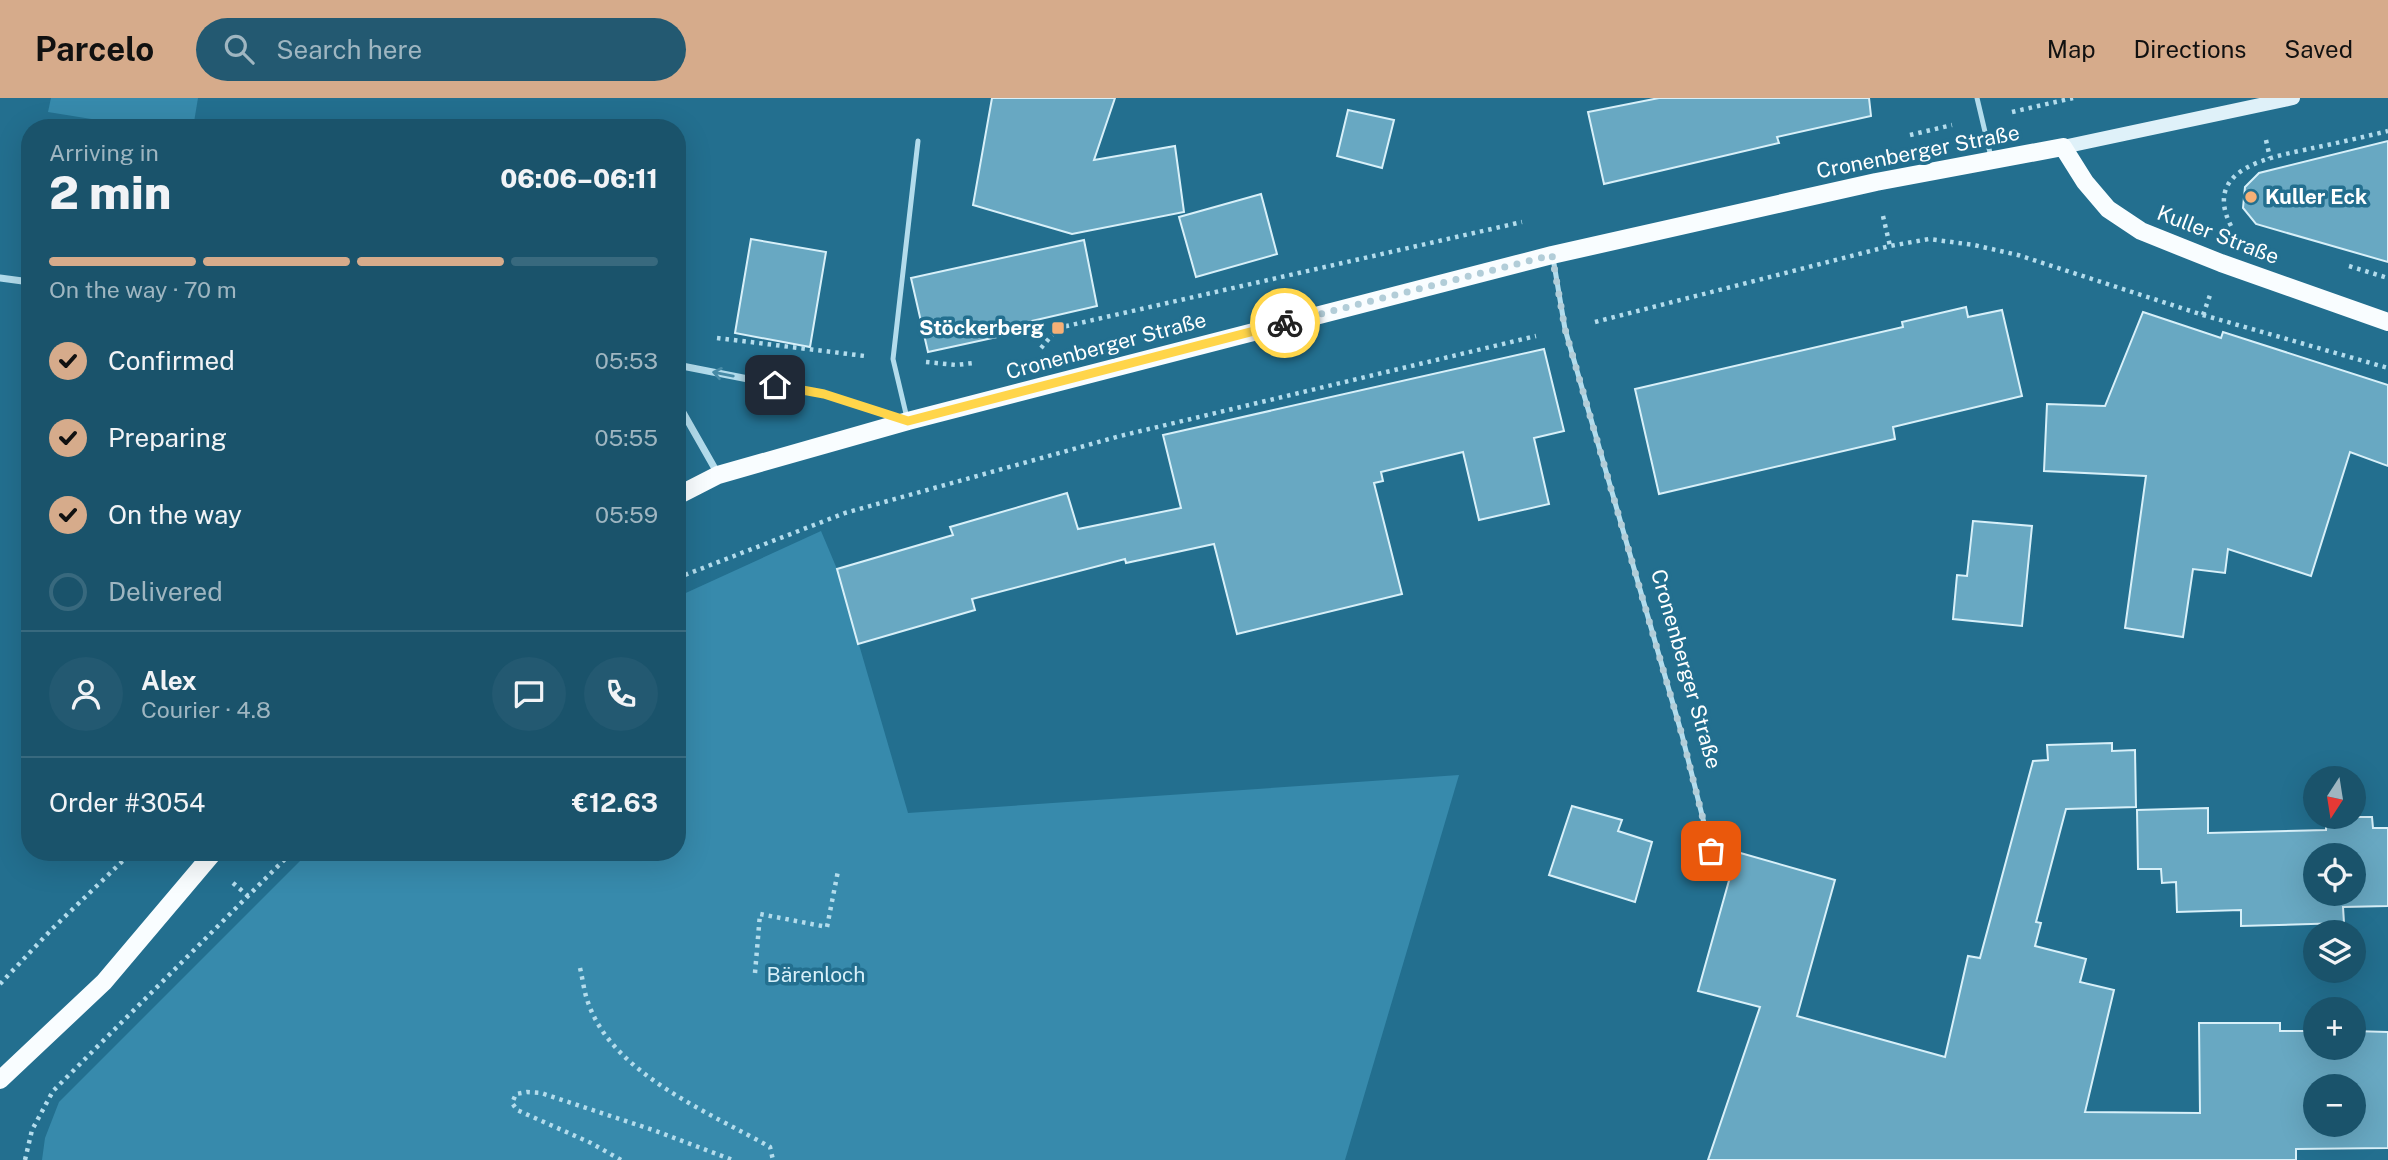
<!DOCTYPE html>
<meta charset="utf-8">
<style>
body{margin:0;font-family:"Public Sans",sans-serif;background:#235971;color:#f1f3f6;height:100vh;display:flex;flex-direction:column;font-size:26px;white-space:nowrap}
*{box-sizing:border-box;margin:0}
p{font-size:23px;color:#9fb6c1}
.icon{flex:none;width:38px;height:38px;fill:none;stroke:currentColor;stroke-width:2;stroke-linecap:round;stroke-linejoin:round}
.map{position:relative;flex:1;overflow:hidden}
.sheet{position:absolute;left:21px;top:21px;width:665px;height:742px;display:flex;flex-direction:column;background:#1a536b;border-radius:28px;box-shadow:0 7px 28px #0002}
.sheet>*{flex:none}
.needle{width:46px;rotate:192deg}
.controls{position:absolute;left:2303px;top:668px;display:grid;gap:14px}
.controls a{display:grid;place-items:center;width:63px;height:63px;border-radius:50%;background:#1a536b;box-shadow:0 7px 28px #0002;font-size:35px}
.pin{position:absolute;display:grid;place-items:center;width:60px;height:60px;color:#fff;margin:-30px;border-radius:14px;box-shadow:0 4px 10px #0006}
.courier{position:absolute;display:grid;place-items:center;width:70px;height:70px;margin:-35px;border:5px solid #ffd54a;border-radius:50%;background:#fff;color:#222;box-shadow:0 2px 9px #0007}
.overview em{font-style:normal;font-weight:800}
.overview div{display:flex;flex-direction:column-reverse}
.overview{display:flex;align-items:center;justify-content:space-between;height:119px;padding:0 28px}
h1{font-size:46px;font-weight:800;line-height:52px}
.bar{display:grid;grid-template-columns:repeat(4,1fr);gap:10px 7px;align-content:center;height:84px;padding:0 28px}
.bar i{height:9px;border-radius:5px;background:#38697e}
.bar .active{background:#d6ab8b}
.bar p{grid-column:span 4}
.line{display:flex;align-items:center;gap:18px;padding:0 28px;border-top:2px solid #38697e}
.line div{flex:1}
.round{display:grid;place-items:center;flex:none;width:74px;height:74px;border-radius:37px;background:#235971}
ol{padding:0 28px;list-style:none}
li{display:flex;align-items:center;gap:21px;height:77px}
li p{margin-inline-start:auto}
li .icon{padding:7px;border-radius:50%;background:#d6ab8b;color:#111;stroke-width:4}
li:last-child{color:#9fb6c1}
li i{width:38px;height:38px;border:4px solid #38697e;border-radius:50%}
header{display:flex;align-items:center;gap:42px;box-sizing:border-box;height:98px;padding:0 35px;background:#d6ab8b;color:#111}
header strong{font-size:33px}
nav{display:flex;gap:38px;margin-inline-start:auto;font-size:24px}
.search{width:490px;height:63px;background:#235971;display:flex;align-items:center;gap:18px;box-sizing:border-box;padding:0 24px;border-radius:38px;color:#9fb6c1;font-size:26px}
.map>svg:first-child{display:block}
.park{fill:#378aac}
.building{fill:#68a8c2;stroke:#d8f0f9;stroke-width:2;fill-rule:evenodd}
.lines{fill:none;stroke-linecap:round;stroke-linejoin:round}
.path{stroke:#b3dcec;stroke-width:4.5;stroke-dasharray:3.5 5;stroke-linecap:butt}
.service{stroke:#b3dcec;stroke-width:5}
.minor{stroke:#b3dcec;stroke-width:7}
.secondary{stroke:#dff1f9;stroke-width:14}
.primary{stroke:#f9fdff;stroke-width:18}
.oneway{stroke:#478aa6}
.done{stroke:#b2cdd8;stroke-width:7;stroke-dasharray:0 12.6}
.route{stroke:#ffd54a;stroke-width:9}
.poi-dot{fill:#f7b076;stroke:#236f8f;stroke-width:2.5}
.labels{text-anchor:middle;stroke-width:7;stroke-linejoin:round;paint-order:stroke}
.street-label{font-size:21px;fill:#fff;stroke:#236f8f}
.poi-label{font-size:21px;font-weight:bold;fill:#fff;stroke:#236f8f;text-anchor:start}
.park-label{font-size:21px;fill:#d8f0f9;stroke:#236f8f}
</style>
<header>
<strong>Parcelo</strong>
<div class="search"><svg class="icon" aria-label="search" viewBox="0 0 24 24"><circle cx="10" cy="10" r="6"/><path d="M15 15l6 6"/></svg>Search here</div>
<nav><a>Map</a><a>Directions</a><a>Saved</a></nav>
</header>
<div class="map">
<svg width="2388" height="1062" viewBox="0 0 2388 1062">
<rect width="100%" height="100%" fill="#236f8f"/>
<g class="park">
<path d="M51 0H198L193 30H147L48 14Z"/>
<path d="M821 433 837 471 908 715 1459 677 1345 1062H42L45 1040 59 1004 309 754H677V499Z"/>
</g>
<g class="building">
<path d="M992 0H1115L1094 62 1175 48 1184 114 1072 136 973 107Z"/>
<path d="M1659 0H1869L1871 18 1777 39 1779 45 1604 86 1588 14Z"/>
<path d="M1348 12 1394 22 1382 70 1337 58Z"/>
<path d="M2388 43V164L2256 126 2243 110 2245 89 2259 75Z"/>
<path d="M1261 96 1277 156 1196 179 1179 119Z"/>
<path d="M751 141 826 154 810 249 735 235Z"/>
<path d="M1084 142 1097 208 1023 225 1025 233 928 254 911 180Z"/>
<path d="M1966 209 1968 219 2002 212 2022 298 1893 329 1895 341 1659 396 1635 291 1903 229 1902 224Z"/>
<path d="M2143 214 2221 240 2223 234 2388 287V368L2350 354 2311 478 2228 451 2225 475 2193 471 2183 539 2125 530 2146 378 2044 373 2047 306 2105 308Z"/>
<path d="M1544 251 1564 333 1534 340 1549 406 1479 422 1463 354 1381 374 1383 383 1374 385 1402 496 1237 536 1214 446 1126 465 1125 461 972 501 975 512 858 546 837 471 953 437 950 429 1067 395 1078 431 1181 410 1163 337Z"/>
<path d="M1973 423 2032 428 2022 528 1953 521 1957 477 1967 478Z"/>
<path d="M2112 645V653L2135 652 2136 709 2066 711 2036 824 2041 825 2035 848 2086 861 2080 884 2114 892 2085 1014 2200 1015 2199 925H2280V933H2315V950H2354V933L2388 934V1050L2296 1051V1062H1708L1760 909 1698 893 1737 754 1835 782 1797 918 1945 959 1968 858 1980 860 2033 663 2048 662 2047 647ZM2315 989H2354V1027H2315Z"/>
<path d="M1572 708 1622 722 1618 733 1652 744 1635 804 1549 777Z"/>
<path d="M2208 710V735L2326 732V719H2372L2373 730H2388V808L2343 809 2344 825 2241 828V812L2177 814 2176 784 2162 785 2161 771H2138L2137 712ZM2315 758H2354V796H2315Z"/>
</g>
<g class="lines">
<g class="path">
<path d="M2012 14 2073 0"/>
<path d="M1910 37 1952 27"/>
<path d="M2266 42 2270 60"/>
<path d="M1883 118 1890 148"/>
<path d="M2231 128C2201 69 2273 59 2313 50 2338 45 2363 39 2388 33"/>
<path d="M2349 168 2388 180"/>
<path d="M2203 217 2210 197"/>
<path d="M1595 224 1890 148 1929 141 1974 147 2018 157 2203 217 2388 270"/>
<path d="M717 240 865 258"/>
<path d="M1041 250 1058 230 1522 124"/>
<path d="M926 264 956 267 973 265"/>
<path d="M677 480 845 415 1120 338 1536 238"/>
<path d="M233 785 248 798"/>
<path d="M580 870C583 882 584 895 589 907 614 976 710 1015 770 1049L773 1062"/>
<path d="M755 875 760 816 827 829 838 773"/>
<path d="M0 886 52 831 132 754"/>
<path d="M25 1062 32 1032 53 993 292 754"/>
<path d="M621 1062 591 1045 517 1012 512 1005 516 996 527 994 541 995 656 1033 733 1062"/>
</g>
<g class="service">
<path d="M1977 0 1991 59"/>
<path d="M1553 160 1565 231 1682 637 1711 753"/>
<path d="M907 320 893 261 918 43"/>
</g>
<g class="minor">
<path d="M0 180 30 184"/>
<path d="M677 267 824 296 900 321"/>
<path d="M677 304 718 376"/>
</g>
<path class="secondary" d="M2063 49 2293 0"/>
<g class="primary">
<path d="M677 398 718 377 908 323 1552 157 1876 84 2063 49 2085 84 2108 111 2141 133 2221 165 2388 224"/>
<path d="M0 982 104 884 214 754"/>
</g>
</g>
<defs><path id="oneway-shaft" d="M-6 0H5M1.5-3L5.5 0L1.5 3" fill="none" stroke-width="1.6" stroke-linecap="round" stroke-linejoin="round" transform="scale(1.75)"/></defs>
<use class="oneway" href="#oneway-shaft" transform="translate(723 276) rotate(-169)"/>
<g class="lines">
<path class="done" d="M1285 225 1552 157 1565 231 1682 637 1711 753"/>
<path class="route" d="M775 287 824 296 908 323 1285 225"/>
</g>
<g class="poi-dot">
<circle cx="2251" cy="99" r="7"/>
<rect x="1051" y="223" width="14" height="14" rx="3.5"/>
</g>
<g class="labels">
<g class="street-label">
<text transform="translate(1918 54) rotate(-11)" y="7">Cronenberger Straße</text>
<text transform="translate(2218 137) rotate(21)" y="7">Kuller Straße</text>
<text transform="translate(1106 248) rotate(-15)" y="7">Cronenberger Straße</text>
<text transform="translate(1686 571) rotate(74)" y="7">Cronenberger Straße</text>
</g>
<g class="poi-label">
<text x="2265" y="106">Kuller Eck</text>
<text x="1044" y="237" text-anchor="end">Stöckerberg</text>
</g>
<g class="park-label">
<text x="816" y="884">Bärenloch</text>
</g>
</g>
</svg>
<div class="controls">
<a><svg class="needle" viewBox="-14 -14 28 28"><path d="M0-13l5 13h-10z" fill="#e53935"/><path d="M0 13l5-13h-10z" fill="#9fb6c1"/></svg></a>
<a><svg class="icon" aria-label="locate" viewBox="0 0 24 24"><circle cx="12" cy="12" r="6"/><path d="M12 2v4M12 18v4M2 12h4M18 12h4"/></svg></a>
<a><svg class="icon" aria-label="layers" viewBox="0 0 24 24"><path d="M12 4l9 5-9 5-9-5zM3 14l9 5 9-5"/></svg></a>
<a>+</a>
<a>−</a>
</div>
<div class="pin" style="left:1711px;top:753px;background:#ea580c"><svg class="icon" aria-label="bag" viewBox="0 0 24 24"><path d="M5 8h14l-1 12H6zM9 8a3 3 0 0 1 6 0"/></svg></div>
<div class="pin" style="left:775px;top:287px;background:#1f2937"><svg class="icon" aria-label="home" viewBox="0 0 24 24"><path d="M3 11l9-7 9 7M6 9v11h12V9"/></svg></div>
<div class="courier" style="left:1285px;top:225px"><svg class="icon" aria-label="bike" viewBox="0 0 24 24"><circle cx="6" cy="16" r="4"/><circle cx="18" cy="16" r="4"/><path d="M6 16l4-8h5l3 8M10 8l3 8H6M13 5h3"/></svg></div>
<section class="sheet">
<div class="overview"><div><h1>2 min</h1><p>Arriving in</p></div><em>06:06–06:11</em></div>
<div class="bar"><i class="active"></i><i class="active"></i><i class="active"></i><i></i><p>On the way · 70 m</p></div>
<ol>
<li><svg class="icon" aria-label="check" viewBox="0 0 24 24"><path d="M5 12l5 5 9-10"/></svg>Confirmed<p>05:53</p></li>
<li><svg class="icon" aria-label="check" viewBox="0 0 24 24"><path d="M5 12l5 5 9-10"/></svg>Preparing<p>05:55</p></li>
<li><svg class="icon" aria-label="check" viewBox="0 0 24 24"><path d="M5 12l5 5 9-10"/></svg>On the way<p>05:59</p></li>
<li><i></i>Delivered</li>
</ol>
<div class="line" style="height:126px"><a class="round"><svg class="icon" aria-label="person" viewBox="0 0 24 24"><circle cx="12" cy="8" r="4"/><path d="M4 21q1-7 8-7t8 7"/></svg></a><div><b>Alex</b><p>Courier · 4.8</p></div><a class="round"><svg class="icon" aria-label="chat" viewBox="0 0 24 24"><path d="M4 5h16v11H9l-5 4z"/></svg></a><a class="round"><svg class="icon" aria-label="phone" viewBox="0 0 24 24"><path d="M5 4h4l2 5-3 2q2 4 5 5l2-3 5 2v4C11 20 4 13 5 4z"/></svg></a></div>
<div class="line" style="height:91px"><div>Order #3054</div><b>€12.63</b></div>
</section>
</div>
